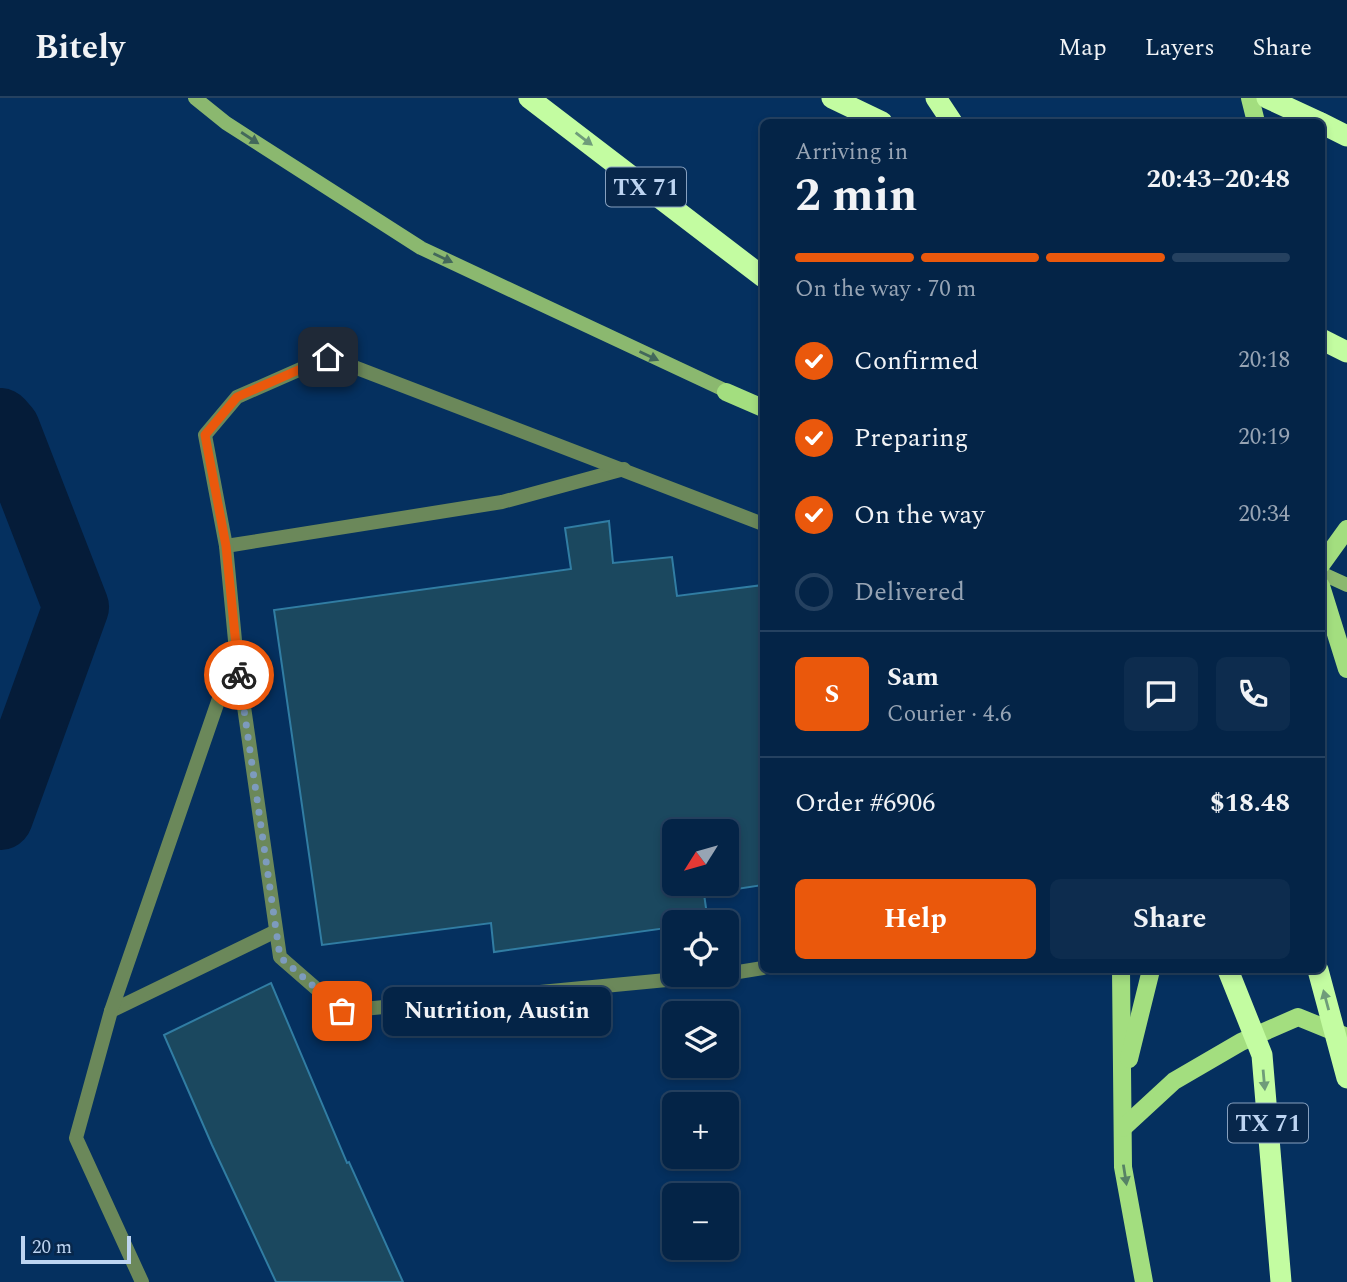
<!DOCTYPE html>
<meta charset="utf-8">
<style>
body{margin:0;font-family:Spectral,serif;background:#0d2c4e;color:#f1f3f6;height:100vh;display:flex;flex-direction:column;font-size:26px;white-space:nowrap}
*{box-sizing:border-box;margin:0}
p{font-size:23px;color:#97a4b4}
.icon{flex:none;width:38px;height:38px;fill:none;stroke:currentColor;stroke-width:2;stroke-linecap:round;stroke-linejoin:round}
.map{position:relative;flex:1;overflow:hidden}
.sheet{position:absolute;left:760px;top:21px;width:565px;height:854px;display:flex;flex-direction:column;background:#042447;border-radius:10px;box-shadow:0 4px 10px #0003,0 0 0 2px #254160}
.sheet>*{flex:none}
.needle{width:46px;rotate:233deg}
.buttons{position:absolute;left:662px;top:721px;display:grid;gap:14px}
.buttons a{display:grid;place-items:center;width:77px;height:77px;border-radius:10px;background:#042447;box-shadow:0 4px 10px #0003,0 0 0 2px #254160;font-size:35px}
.scale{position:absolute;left:21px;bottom:18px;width:110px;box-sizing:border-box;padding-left:7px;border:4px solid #bdd4f1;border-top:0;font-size:19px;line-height:24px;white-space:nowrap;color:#bdd4f1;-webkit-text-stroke:5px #08274b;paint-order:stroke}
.pin{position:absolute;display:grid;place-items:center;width:60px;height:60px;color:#fff;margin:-30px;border-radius:14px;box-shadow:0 4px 10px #0006}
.courier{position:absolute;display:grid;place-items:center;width:70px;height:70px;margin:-35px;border:5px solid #ea580c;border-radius:50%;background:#fff;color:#222;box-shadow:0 2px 9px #0007}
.bubble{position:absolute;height:49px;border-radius:10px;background:#042447;box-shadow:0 4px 10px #0003,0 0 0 2px #254160;font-size:23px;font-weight:700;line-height:49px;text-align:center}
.overview em{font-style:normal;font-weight:700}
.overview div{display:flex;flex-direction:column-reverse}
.overview{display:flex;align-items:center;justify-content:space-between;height:119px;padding:0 35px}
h1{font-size:46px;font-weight:700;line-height:52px}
.bar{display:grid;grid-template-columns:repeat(4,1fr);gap:10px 7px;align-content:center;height:84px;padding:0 35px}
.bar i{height:9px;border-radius:5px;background:#254160}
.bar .selected{background:#ea580c}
.bar p{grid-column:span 4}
.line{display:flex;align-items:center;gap:18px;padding:0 35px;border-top:2px solid #254160}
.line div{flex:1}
.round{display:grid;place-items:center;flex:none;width:74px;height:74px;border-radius:10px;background:#0d2c4e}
ol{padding:0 35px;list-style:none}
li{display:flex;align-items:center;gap:21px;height:77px}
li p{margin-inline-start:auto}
li .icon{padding:7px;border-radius:50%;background:#ea580c;color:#fff;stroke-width:4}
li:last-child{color:#97a4b4}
li i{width:38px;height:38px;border:4px solid #254160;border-radius:50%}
.button{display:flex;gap:14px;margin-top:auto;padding:14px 35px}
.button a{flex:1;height:80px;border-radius:10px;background:#ea580c;color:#fff;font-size:28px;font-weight:700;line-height:80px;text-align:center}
.button a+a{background:#0d2c4e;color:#f1f3f6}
header{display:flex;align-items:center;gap:42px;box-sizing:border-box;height:98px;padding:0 35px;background:#042447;border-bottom:2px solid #254160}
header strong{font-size:33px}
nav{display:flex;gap:38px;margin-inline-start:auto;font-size:24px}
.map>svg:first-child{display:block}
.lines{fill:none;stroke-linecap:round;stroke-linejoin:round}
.river{stroke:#051c39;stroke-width:66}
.building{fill:#1b485f;stroke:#317da3;stroke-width:2;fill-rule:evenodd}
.service{stroke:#6b885a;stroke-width:14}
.secondary{stroke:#8bb86f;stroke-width:14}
.primary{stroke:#a3de7f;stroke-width:18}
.motorway{stroke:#c3fca1;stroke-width:21}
.motorway-bridge{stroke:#c3fca1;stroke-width:21}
.oneway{fill:#43685b}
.oneway2{fill:#6f9c7a}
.oneway3{fill:#568265}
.done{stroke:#7d9bbe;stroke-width:7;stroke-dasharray:0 12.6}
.route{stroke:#ea580c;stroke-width:9}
.labels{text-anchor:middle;stroke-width:6;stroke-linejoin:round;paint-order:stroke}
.shield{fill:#08274b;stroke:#87a0bf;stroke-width:2}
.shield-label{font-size:23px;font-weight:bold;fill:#bdd4f1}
</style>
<header>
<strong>Bitely</strong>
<nav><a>Map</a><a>Layers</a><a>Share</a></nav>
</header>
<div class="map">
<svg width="1347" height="1184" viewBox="0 0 1347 1184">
<rect width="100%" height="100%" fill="#05305f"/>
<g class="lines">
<path class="river" d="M0 323 7 331 76 509 0 719"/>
</g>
<g class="building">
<path d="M609 423 613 465 672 459 677 498 763 487V787L704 796 708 824H674V829L494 854 491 825 322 847 274 512 571 471 565 430ZM674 733H726V786H674Z"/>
<path d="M271 885 347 1065 349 1064 403 1184H276L212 1047 164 937Z"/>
</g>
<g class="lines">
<g class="service">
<path d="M226 448 502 404 624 371"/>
<path d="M726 876 763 870"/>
<path d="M719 877 342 913 280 859 236 553 226 448 205 337 237 299 328 259 763 426"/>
<path d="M111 913 276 833"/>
<path d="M142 1184 76 1040 111 913 234 557"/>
</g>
<g class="secondary">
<path d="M195 0 226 25 421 150 735 297"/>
<path d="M1321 475 1347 487"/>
</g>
<g class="primary">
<path d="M1250 0 1256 24"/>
<path d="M726 294 763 310"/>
<path d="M1321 467 1347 431"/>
<path d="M1321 488 1347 571"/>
<path d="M1121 872 1123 1069 1144 1184"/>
<path d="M1129 961 1151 872"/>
<path d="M1123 1030 1174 983 1241 944 1298 919 1347 939"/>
</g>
<g class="motorway">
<path d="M529 0 763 179"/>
<path d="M832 0 882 24"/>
<path d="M936 0 952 24"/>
<path d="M1267 0 1319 24"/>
<path d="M1321 25 1347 38"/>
<path d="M1321 241 1347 254"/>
</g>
<g class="motorway-bridge">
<path d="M1228 872 1262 957 1281 1184"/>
<path d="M1318 872 1347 980"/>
</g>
</g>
<defs><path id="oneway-solid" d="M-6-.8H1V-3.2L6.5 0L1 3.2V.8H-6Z" transform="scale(1.75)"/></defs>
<g class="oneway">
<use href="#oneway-solid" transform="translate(250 40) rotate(33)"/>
<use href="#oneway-solid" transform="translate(443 160) rotate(25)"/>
<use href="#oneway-solid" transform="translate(649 258) rotate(25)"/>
</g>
<g class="oneway2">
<use href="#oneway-solid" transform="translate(584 41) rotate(37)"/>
<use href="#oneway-solid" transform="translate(1326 902) rotate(-105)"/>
<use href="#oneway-solid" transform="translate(1264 982) rotate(85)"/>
</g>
<use class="oneway3" href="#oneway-solid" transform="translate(1125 1077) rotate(81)"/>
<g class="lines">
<path class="done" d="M239 577 280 859 342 913"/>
<path class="route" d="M239 577 226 448 205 337 237 299 328 259"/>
</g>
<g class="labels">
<g class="shield">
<rect x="606" y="69.5" width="80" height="39" rx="5"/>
<rect x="1228" y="1005.5" width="80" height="39" rx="5"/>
</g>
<g class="shield-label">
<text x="646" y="97">TX 71</text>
<text x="1268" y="1033">TX 71</text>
</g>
</g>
</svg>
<div class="buttons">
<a><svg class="needle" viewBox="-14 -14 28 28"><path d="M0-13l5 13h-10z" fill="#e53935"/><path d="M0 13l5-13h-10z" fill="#97a4b4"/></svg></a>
<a><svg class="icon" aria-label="locate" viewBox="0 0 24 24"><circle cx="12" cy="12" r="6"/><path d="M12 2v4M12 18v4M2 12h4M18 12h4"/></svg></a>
<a><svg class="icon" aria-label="layers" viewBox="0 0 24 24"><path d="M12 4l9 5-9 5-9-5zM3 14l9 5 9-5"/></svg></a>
<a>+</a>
<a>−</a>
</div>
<div class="scale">20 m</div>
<div class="pin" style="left:342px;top:913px;background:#ea580c"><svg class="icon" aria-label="bag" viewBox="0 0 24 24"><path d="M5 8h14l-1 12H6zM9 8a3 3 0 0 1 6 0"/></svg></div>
<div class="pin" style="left:328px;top:259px;background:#1f2937"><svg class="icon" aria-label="home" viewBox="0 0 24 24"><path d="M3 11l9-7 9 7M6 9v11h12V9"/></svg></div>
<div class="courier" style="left:239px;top:577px"><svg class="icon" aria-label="bike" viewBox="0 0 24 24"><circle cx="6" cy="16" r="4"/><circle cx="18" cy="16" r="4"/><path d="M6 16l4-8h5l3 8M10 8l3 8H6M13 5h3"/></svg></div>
<div class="bubble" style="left:383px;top:889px;width:228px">Nutrition, Austin</div>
<section class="sheet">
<div class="overview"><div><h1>2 min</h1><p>Arriving in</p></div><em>20:43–20:48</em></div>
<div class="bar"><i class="selected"></i><i class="selected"></i><i class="selected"></i><i></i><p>On the way · 70 m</p></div>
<ol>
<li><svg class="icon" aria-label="check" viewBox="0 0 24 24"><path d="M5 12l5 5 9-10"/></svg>Confirmed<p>20:18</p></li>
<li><svg class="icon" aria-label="check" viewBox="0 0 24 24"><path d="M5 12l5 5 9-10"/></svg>Preparing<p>20:19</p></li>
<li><svg class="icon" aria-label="check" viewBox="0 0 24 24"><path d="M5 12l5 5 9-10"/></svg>On the way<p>20:34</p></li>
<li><i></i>Delivered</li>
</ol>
<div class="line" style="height:126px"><b class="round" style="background:#ea580c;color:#fff">S</b><div><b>Sam</b><p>Courier · 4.6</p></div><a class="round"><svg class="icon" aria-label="chat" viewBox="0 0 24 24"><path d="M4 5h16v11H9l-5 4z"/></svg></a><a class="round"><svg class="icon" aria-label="phone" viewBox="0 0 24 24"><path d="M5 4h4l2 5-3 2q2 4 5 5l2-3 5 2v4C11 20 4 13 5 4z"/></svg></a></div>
<div class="line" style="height:91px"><div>Order #6906</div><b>$18.48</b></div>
<div class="button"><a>Help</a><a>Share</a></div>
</section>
</div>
